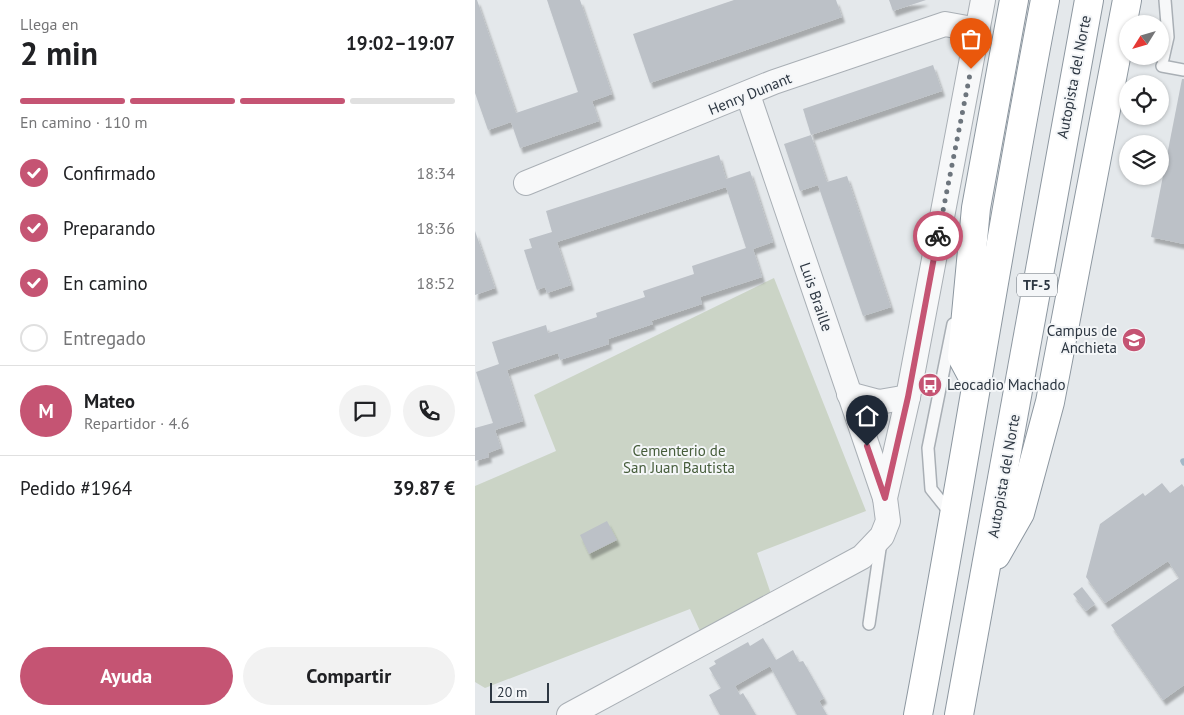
<!DOCTYPE html>
<html lang="es">
<meta charset="utf-8">
<style>
body{margin:0;font-family:"PT Sans",sans-serif;background:#f2f2f2;color:#202124;height:100vh;display:flex;flex-direction:column;font-size:19px;white-space:nowrap}
*{box-sizing:border-box;margin:0}
p{font-size:16px;color:#757577}
.icon{flex:none;width:28px;height:28px;fill:none;stroke:currentColor;stroke-width:2;stroke-linecap:round;stroke-linejoin:round}
.map{position:relative;flex:1;overflow:hidden}
.drawer{display:flex;flex-direction:column;background:#fff;width:475px}
.drawer>*{flex:none}
.needle{width:32px;rotate:233deg}
.buttons{position:absolute;left:644px;top:15px;display:grid;gap:10px}
.buttons a{display:grid;place-items:center;width:50px;height:50px;border-radius:50%;background:#fff;box-shadow:0 1px 4px #0004;font-size:25px}
.scale{position:absolute;left:15px;bottom:12px;width:59px;box-sizing:border-box;padding-left:5px;border:2px solid #2d3742;border-top:0;font-size:14px;line-height:18px;white-space:nowrap;color:#2d3742;-webkit-text-stroke:4px #f4f6f8;paint-order:stroke}
.pin{position:absolute;display:grid;place-items:center;width:42px;height:42px;color:#fff;margin:-51px -21px;border-radius:50% 50% 50% 0;rotate:-45deg;box-shadow:0 0 5px #0007}
.pin .icon{rotate:45deg}
.courier{position:absolute;display:grid;place-items:center;width:50px;height:50px;margin:-25px;border:4px solid #c55473;border-radius:50%;background:#fff;color:#222;box-shadow:0 1px 6px #0007}
.head em{font-style:normal;font-weight:800}
.head div{display:flex;flex-direction:column-reverse}
.head{display:flex;align-items:center;justify-content:space-between;height:85px;padding:0 20px}
h1{font-size:32px;font-weight:800;line-height:38px}
.bar{display:grid;grid-template-columns:repeat(4,1fr);gap:8px 5px;align-content:center;height:60px;padding:0 20px}
.bar i{height:6px;border-radius:4px;background:#e0e0e0}
.bar .on{background:#c55473}
.bar p{grid-column:span 4}
.line{display:flex;align-items:center;gap:12px;padding:0 20px;border-top:1px solid #e0e0e0}
.line div{flex:1}
.round{display:grid;place-items:center;flex:none;width:52px;height:52px;border-radius:26px;background:#f2f2f2}
ol{padding:0 20px;list-style:none}
li{display:flex;align-items:center;gap:15px;height:55px}
li p{margin-inline-start:auto}
li .icon{padding:5px;border-radius:50%;background:#c55473;color:#fff;stroke-width:4}
li:last-child{color:#757577}
li i{width:28px;height:28px;border:2px solid #e0e0e0;border-radius:50%}
.button{display:flex;gap:10px;margin-top:auto;padding:10px 20px}
.button a{flex:1;height:58px;border-radius:30px;background:#c55473;color:#fff;font-size:20px;font-weight:800;line-height:58px;text-align:center}
.button a+a{background:#f2f2f2;color:#202124}
main{display:flex;flex:1;min-height:0}
.map>svg:first-child{display:block}
.green{fill:#cbd4c6}
.lines{fill:none;stroke-linecap:round;stroke-linejoin:round}
.stream{stroke:#a2b9c8;stroke-width:5.5}
.building{fill:#bcc1c7;filter:url(#shadow)}
.service-casing{stroke:#a9afb5;stroke-width:14}
.minor-casing{stroke:#a9afb5;stroke-width:26}
.motorway-casing{stroke:#8d97a0;stroke-width:30}
.service{stroke:#f7f8f9;stroke-width:11}
.minor{stroke:#f7f8f9;stroke-width:24}
.motorway{stroke:#fff;stroke-width:28}
.done{stroke:#6d757d;stroke-width:5;stroke-dasharray:0 9}
.route{stroke:#c55473;stroke-width:6}
.labels{text-anchor:middle;stroke-width:4;stroke-linejoin:round;paint-order:stroke}
.shield{fill:#f4f6f8;stroke:#697079;stroke-width:1}
.shield-label{font-size:14px;font-weight:bold;fill:#2d3742}
.street-label{font-size:15px;fill:#2d3742;stroke:#f4f6f8}
.poi-label{font-size:15px;fill:#2d3742;stroke:#f4f6f8;text-anchor:end}
.park-label{font-size:15px;fill:#465d3b;stroke:#f4f6f8}
</style>
<main>
<section class="drawer">
<div class="head"><div><h1>2 min</h1><p>Llega en</p></div><em>19:02–19:07</em></div>
<div class="bar"><i class="on"></i><i class="on"></i><i class="on"></i><i></i><p>En camino · 110 m</p></div>
<ol>
<li><svg class="icon" aria-label="check" viewBox="0 0 24 24"><path d="M5 12l5 5 9-10"/></svg>Confirmado<p>18:34</p></li>
<li><svg class="icon" aria-label="check" viewBox="0 0 24 24"><path d="M5 12l5 5 9-10"/></svg>Preparando<p>18:36</p></li>
<li><svg class="icon" aria-label="check" viewBox="0 0 24 24"><path d="M5 12l5 5 9-10"/></svg>En camino<p>18:52</p></li>
<li><i></i>Entregado</li>
</ol>
<div class="line" style="height:90px"><b class="round" style="background:#c55473;color:#fff">M</b><div><b>Mateo</b><p>Repartidor · 4.6</p></div><a class="round"><svg class="icon" aria-label="chat" viewBox="0 0 24 24"><path d="M4 5h16v11H9l-5 4z"/></svg></a><a class="round"><svg class="icon" aria-label="phone" viewBox="0 0 24 24"><path d="M5 4h4l2 5-3 2q2 4 5 5l2-3 5 2v4C11 20 4 13 5 4z"/></svg></a></div>
<div class="line" style="height:65px"><div>Pedido #1964</div><b>39.87 €</b></div>
<div class="button"><a>Ayuda</a><a>Compartir</a></div>
</section>
<div class="map">
<svg width="709" height="715" viewBox="0 0 709 715">
<defs>
<filter id="shadow"><feDropShadow dx="3" dy="5.5" stdDeviation="1" flood-color="#0004"/></filter>
</defs>
<rect width="100%" height="100%" fill="#e4e8eb"/>
<path class="green" d="M299 278 391 511 282 553 297 597 226 633 215 609 10 688 0 682V486L81 451 59 395Z"/>
<g class="lines">
<path class="stream" d="M708 461 709 463"/>
</g>
<g class="building">
<path d="M0 0H2L41 113 103 92 72 0H105L137 94 117 101 124 121 45 148 36 122 13 130 0 93Z"/>
<path d="M259 0H361L367 17 175 83 158 34Z"/>
<path d="M414 0H451L418 11Z"/>
<path d="M458 65 467 91 336 135 328 109Z"/>
<path d="M707 79H709V244L676 237Z"/>
<path d="M336 135 352 182 372 176 416 307 388 316 343 185 325 191 309 144Z"/>
<path d="M244 155 251 179 275 171 298 242 278 249 287 277 225 297 227 304 176 321 178 324 133 339 134 344 85 360 83 353 32 370 48 421 20 430 26 448 13 453 14 457 0 461V428L18 423 1 372 24 364 17 342 71 325 73 333 122 317 121 313 170 297 168 291 219 274 217 266 271 248 251 187 82 242 96 285 72 293 70 287 62 290 49 250 57 248 54 239 77 232 71 211Z"/>
<path d="M0 231 20 288 0 295Z"/>
<path d="M687 483 695 493 707 484 709 487V685L688 700 636 625 704 578 693 561 630 603 611 577 625 524 668 493 670 496Z"/>
<path d="M132 521 142 540 114 554 105 535Z"/>
<path d="M607 587 620 604 611 611 598 594Z"/>
<path d="M288 638 301 660 318 650 324 662 328 661 349 698 344 701 352 715H322L295 666 260 686 265 695 268 693 281 715H245L234 695 246 688 234 668 241 664 239 661 273 642 275 646Z"/>
</g>
<g class="lines">
<g class="service-casing">
<g id="service">
<path d="M688 59 693 37 690 0"/>
<path d="M687 66 709 70"/>
<path d="M476 514 456 489 453 448 478 324"/>
<path d="M394 624 406 542"/>
</g>
</g>
<g class="minor-casing">
<g id="minor">
<path d="M273 95 410 498"/>
<path d="M51 183 299 82 470 24 503 30"/>
<path d="M374 394 404 402 433 397"/>
<path d="M94 715 387 557 407 536 413 521 410 498 433 397 508 0"/>
</g>
</g>
<g class="motorway-casing">
<g id="motorway">
<path d="M502 385 487 357 501 208 539 0"/>
<path d="M521 555 545 513 575 402 652 0"/>
<path d="M443 715C488 477 524 238 570 0"/>
<path d="M484 715 614 0"/>
</g>
</g>
<use href="#service" class="service"/>
<use href="#minor" class="minor"/>
<use href="#motorway" class="motorway"/>
</g>
<g class="lines">
<path class="done" d="M463 236 496 69"/>
<path class="route" d="M392 446 410 498 433 397 463 236"/>
</g>
<defs>
<g id="university-disc" transform="scale(1.25)"><circle r="9.5" fill="#c55473" stroke="#f4f6f8"/><path d="M0-5L7-2L0 1L-7-2ZM-4 1L0 2.5L4 1V4Q0 6-4 4Z" fill="#fff"/></g>
<g id="bus-disc" transform="scale(1.25)"><circle r="9.5" fill="#c55473" stroke="#f4f6f8"/><path d="M-5-6H5V4H4V6H2V4H-2V6H-4V4H-5ZM-3.5-4V0h7V-4ZM-3.5 1.2v1.5H-2V1.2ZM2 1.2v1.5H3.5V1.2Z" fill="#fff"/></g>
</defs>
<g fill-rule="evenodd">
<use href="#university-disc" x="659" y="340"/>
<use href="#bus-disc" x="455" y="385"/>
</g>
<g class="labels">
<rect class="shield" x="542" y="273.5" width="40" height="23" rx="4"/>
<g class="shield-label">
<text x="562" y="290">TF-5</text>
</g>
<g class="street-label">
<text transform="translate(599 77) rotate(-79)" y="5">Autopista del Norte</text>
<text transform="translate(275 94) rotate(-22)" y="5">Henry Dunant</text>
<text transform="translate(341 297) rotate(71)" y="5">Luis Braille</text>
<text transform="translate(529 476) rotate(-80)" y="5">Autopista del Norte</text>
</g>
<g class="poi-label">
<text x="642" y="336">Campus de<tspan x="642" dy="17">Anchieta</tspan></text>
<text x="472" y="390" text-anchor="start">Leocadio Machado</text>
</g>
<g class="park-label">
<text x="204" y="456">Cementerio de<tspan x="204" dy="17">San Juan Bautista</tspan></text>
</g>
</g>
</svg>
<div class="buttons">
<a><svg class="needle" viewBox="-14 -14 28 28"><path d="M0-13l5 13h-10z" fill="#e53935"/><path d="M0 13l5-13h-10z" fill="#757577"/></svg></a>
<a><svg class="icon" aria-label="locate" viewBox="0 0 24 24"><circle cx="12" cy="12" r="6"/><path d="M12 2v4M12 18v4M2 12h4M18 12h4"/></svg></a>
<a><svg class="icon" aria-label="layers" viewBox="0 0 24 24"><path d="M12 4l9 5-9 5-9-5zM3 14l9 5 9-5"/></svg></a>
</div>
<div class="scale">20 m</div>
<div class="pin" style="left:496px;top:69px;background:#ea580c"><svg class="icon" aria-label="bag" viewBox="0 0 24 24"><path d="M5 8h14l-1 12H6zM9 8a3 3 0 0 1 6 0"/></svg></div>
<div class="pin" style="left:392px;top:446px;background:#1f2937"><svg class="icon" aria-label="home" viewBox="0 0 24 24"><path d="M3 11l9-7 9 7M6 9v11h12V9"/></svg></div>
<div class="courier" style="left:463px;top:236px"><svg class="icon" aria-label="bike" viewBox="0 0 24 24"><circle cx="6" cy="16" r="4"/><circle cx="18" cy="16" r="4"/><path d="M6 16l4-8h5l3 8M10 8l3 8H6M13 5h3"/></svg></div>
</div>
</main>
